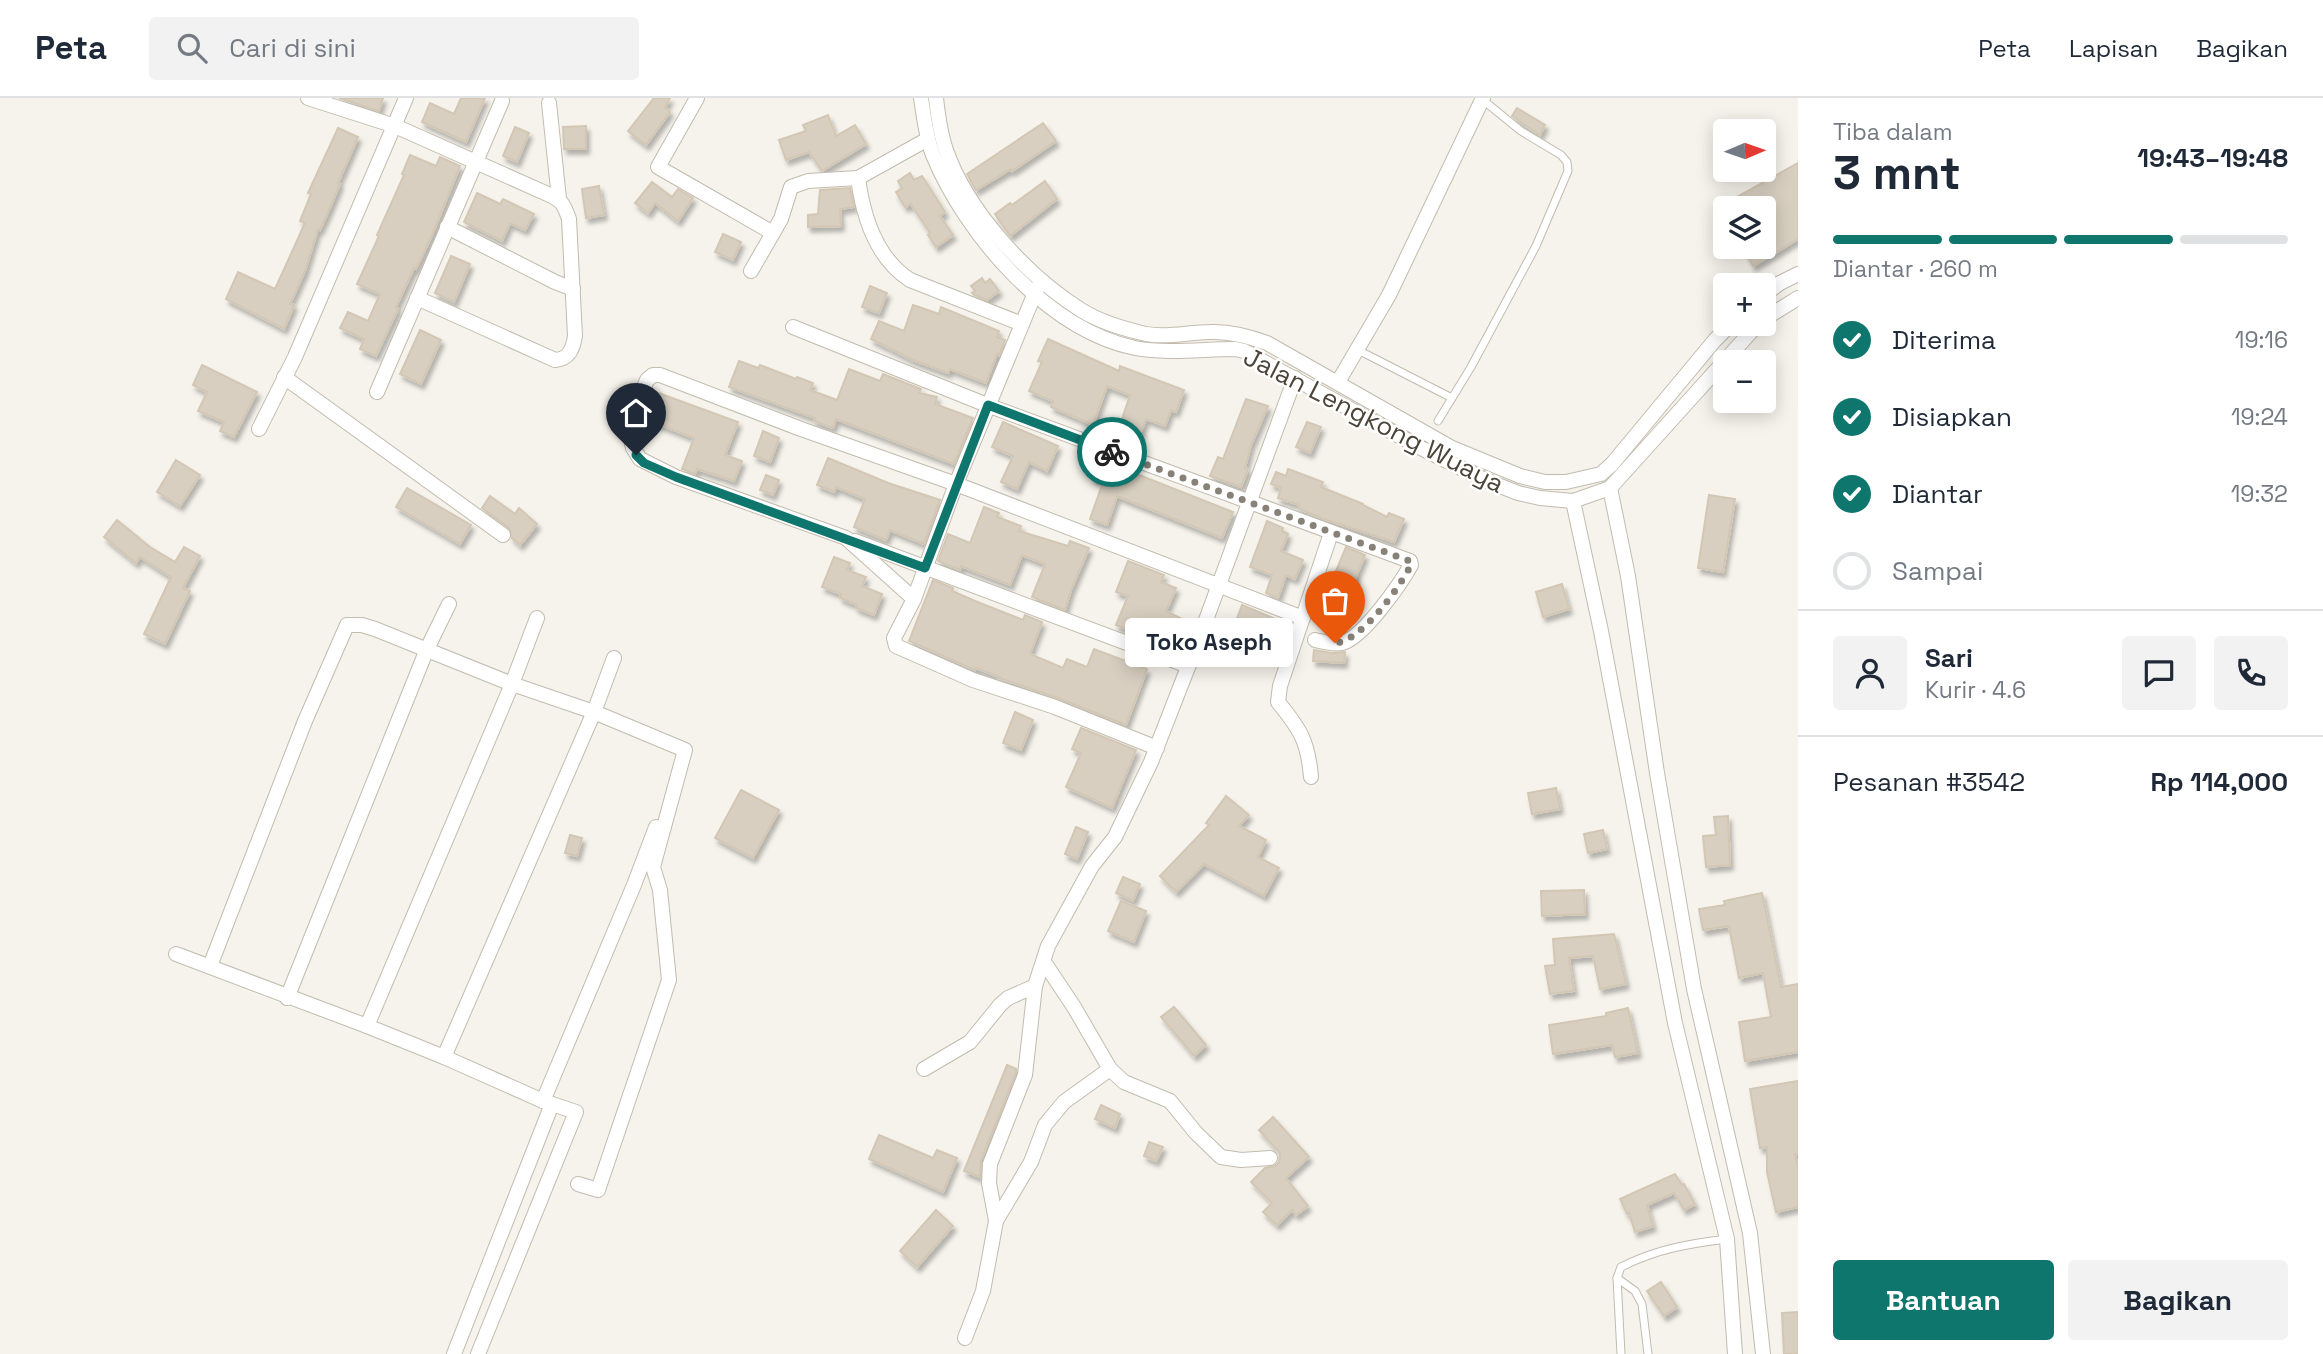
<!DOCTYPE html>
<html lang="id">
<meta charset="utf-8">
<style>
body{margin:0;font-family:"Space Grotesk",sans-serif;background:#f2f2f3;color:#1f2937;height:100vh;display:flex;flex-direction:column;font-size:26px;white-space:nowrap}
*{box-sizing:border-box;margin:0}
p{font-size:23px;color:#747a83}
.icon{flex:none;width:38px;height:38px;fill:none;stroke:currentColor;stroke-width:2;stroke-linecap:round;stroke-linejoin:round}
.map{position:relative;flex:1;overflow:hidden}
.details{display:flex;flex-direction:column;background:#fff;width:525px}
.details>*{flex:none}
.needle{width:46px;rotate:88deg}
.fabs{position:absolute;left:1713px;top:21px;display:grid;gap:14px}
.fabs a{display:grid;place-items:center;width:63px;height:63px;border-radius:7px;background:#fff;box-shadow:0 4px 18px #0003;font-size:35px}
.pin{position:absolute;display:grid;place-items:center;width:60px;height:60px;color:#fff;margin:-72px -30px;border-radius:50% 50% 50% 0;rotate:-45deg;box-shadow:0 0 7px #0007}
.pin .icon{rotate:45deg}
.courier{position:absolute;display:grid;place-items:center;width:70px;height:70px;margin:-35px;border:5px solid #0f766e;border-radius:50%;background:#fff;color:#222;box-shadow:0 2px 9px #0007}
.bubble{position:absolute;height:49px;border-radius:7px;background:#fff;box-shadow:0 4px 18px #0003;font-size:23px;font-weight:700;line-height:49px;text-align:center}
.headline em{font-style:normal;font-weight:700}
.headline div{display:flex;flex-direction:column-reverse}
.headline{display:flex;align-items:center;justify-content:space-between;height:119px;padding:0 35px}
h1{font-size:46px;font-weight:700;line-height:52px}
.bar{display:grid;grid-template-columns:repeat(4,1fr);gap:10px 7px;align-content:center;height:84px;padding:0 35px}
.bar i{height:9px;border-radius:5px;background:#e0e1e3}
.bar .on{background:#0f766e}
.bar p{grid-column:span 4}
.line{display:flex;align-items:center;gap:18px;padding:0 35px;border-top:2px solid #e0e1e3}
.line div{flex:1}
.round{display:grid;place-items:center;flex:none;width:74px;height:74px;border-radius:7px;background:#f2f2f3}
ol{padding:0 35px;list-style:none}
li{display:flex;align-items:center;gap:21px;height:77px}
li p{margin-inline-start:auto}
li .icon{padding:7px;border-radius:50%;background:#0f766e;color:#fff;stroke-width:4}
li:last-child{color:#747a83}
li i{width:38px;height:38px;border:4px solid #e0e1e3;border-radius:50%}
.cta{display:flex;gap:14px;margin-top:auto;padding:14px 35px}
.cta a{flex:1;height:80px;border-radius:7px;background:#0f766e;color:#fff;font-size:28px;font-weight:700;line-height:80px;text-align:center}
.cta a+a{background:#f2f2f3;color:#1f2937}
header{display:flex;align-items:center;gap:42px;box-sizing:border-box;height:98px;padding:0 35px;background:#fff;border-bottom:2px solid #e0e1e3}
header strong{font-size:33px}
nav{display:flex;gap:38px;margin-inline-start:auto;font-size:24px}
.search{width:490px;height:63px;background:#f2f2f3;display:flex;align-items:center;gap:18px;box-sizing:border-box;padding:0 24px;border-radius:7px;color:#747a83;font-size:26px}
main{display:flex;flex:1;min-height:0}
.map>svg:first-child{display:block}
.building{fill:#d8cfc1;stroke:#d3c7b4;stroke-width:2;filter:url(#shadow)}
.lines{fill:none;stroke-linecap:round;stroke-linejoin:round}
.lane-casing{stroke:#c2bbae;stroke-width:9}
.street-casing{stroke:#c2bbae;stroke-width:16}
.lane{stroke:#fff;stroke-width:7}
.street{stroke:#fff;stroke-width:14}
.done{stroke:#878178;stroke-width:7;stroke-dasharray:0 12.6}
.route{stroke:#0f766e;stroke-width:9}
.labels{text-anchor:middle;stroke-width:5;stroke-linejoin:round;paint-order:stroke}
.street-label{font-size:26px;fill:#4b4439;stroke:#fff}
</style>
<header>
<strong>Peta</strong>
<div class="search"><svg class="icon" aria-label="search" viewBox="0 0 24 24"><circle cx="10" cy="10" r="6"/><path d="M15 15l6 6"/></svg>Cari di sini</div>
<nav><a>Peta</a><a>Lapisan</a><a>Bagikan</a></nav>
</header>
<main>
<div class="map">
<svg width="1798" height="1256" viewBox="0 0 1798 1256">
<defs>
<filter id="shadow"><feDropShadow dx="3" dy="5" stdDeviation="2" flood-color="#0004"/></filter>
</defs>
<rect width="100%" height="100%" fill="#f6f3ec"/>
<g class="building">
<path d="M339 0H383L379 13Z"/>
<path d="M461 0H485L466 44 422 24 430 5 454 16Z"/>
<path d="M654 0H670L665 9 670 14 646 47 628 33Z"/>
<path d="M1517 10 1545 27 1540 37 1512 18Z"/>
<path d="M828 17 836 38 855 27 866 46 822 73 809 54 786 62 779 42 806 33 803 27Z"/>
<path d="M1043 25 1056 43 1012 73 1011 71 976 92 967 76Z"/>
<path d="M586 28V51H564L563 29Z"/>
<path d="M515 29 529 35 517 64 503 58Z"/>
<path d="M338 30 358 39 338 85 340 86 329 112 320 132 318 131 305 173 290 206 294 207 284 231 226 201 238 174 275 191 305 125 300 123 311 96 308 95Z"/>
<path d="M410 57 436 68 440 59 460 68 432 137 416 171 414 170 396 209 398 211 376 258 360 251 364 241 340 230 348 214 368 223 380 196 357 186 379 138 377 137 404 77 402 76Z"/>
<path d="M1798 65V141L1753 168 1743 149H1764V110H1717Z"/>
<path d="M910 75 914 82 922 78 945 114 940 118 953 137 936 149 928 137 930 135 911 106 905 109 896 94 902 90 898 83Z"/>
<path d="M1045 83 1057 101 1010 138 995 116 1010 105 1012 107Z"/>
<path d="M652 84 672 99 678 91 693 100 678 123 655 105 648 115 635 105Z"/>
<path d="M599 88 604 117 586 120 582 91Z"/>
<path d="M850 90 854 109 840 111 841 128 808 129V117L818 116 820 92Z"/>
<path d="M477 95 500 106 503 101 534 116 525 132 510 125 502 143 464 124Z"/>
<path d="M723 136 741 144 733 162 715 154Z"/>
<path d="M451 158 470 166 454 204 435 195Z"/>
<path d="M982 180 985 185 990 181 999 193 987 202 974 197 972 195 975 193 971 188Z"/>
<path d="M870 188 887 195 879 215 862 209Z"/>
<path d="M913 207 939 216 941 209 999 233 997 239 1005 242 999 257 997 256 986 285 950 271 948 275 913 262 871 241 879 223 904 233Z"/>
<path d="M420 232 441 242 421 286 400 276Z"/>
<path d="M1048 241 1119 273 1120 268 1184 292 1176 314 1171 312 1165 328 1146 321 1137 344 1124 340 1126 332 1119 330 1130 297 1107 288 1093 327 1051 309 1053 303 1029 293 1042 264 1038 263Z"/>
<path d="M739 263 758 270 760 267 796 281 797 279 813 285 810 292 837 302 849 271 880 283 883 276 921 291 919 295 937 299 935 306 973 320 954 366 836 321 833 330 814 323 815 320 729 289Z"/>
<path d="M202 267 257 294 234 339 220 333 224 324 198 313 207 294 193 287Z"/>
<path d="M653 293 738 324 725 357 742 363 734 383 697 371 695 376 682 371 694 340 643 320Z"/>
<path d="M1246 301 1268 308 1251 347 1245 370 1248 371 1241 389 1210 378 1218 359 1223 361Z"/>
<path d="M1003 324 1058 348 1047 373 1029 364 1017 391 1001 384 1013 358 992 349Z"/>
<path d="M1307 324 1321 329 1310 355 1296 349Z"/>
<path d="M763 333 779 340 770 364 754 358Z"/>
<path d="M1095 357 1107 362 1106 364 1233 414 1222 440 1117 398 1107 427 1090 421 1103 384 1092 380 1094 374 1089 372Z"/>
<path d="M828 360 888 385 940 402 924 446 890 432 886 442 854 429 865 401 836 389 834 394 817 387Z"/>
<path d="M176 362 200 377 180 408 157 394Z"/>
<path d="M1288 371 1323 384 1321 389 1363 406V407L1387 419 1389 415 1404 421 1394 444 1318 419 1298 410 1299 407 1278 400 1281 390 1271 386 1276 374 1286 378Z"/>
<path d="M766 377 779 382 773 397 760 392Z"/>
<path d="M407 390 471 427 460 446 396 409Z"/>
<path d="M1709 397 1735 401 1723 474 1698 470Z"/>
<path d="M490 398 515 416 519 410 537 426 520 447 512 440 509 430 482 410Z"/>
<path d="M984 409 999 415 997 419 1021 428 1019 433 1068 448 1070 443 1089 450 1071 492 1065 512 1032 499 1045 466 1022 457 1010 487 961 468 960 472 938 463 948 436 970 445Z"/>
<path d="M117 422 150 449 175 464 184 449 200 458 183 490 190 493 165 546 144 536 171 479 140 459 136 465 104 439Z"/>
<path d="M1267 423 1283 430 1282 433 1288 436 1281 453 1303 462 1295 481 1286 477 1278 500 1266 495 1272 477 1250 469Z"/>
<path d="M1346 449 1365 457 1347 500 1328 492Z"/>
<path d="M834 459 850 465 847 472 866 479 862 488 882 496 874 517 856 510 857 507 840 500 841 496 822 489Z"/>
<path d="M1128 463 1164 477 1161 484 1176 490 1166 513 1182 521 1170 548 1138 534 1137 536 1116 527 1128 498 1116 494Z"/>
<path d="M933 482 953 490 952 493 975 503 1023 522 1025 517 1042 524 1030 556 1063 570 1067 561 1087 569 1094 551 1147 571 1126 627 1058 600 999 580 1000 579 976 570 975 572 909 543Z"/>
<path d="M1562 486 1569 511 1543 519 1536 494Z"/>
<path d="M1242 507 1285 525 1278 545 1274 543 1268 559 1230 544 1228 550 1214 545 1222 526 1233 531Z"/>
<path d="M1314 552 1331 555 1345 554 1344 565 1313 563Z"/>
<path d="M1015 614 1033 622 1021 652 1003 645Z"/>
<path d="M1081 630 1136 652 1112 710 1066 689 1081 655 1072 651Z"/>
<path d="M1556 690 1560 711 1532 716 1528 695Z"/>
<path d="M741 692 779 712 753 760 715 740Z"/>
<path d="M1226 698 1249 717 1239 728 1266 742 1258 759 1279 770 1264 798 1204 766 1176 794 1160 778 1209 727 1206 725Z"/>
<path d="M1728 718 1730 767 1706 769 1703 738 1716 737 1714 719Z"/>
<path d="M1076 729 1088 734 1077 761 1065 756Z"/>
<path d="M1603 732 1607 751 1588 755 1584 736Z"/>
<path d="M570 737 582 740 577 758 565 755Z"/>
<path d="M1123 779 1140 786 1133 803 1116 795Z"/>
<path d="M1584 792 1585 816 1542 818 1541 793Z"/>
<path d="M1762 795 1781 889 1798 886V954L1745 963 1739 924 1771 919 1763 875 1739 880 1729 828 1703 832 1699 811 1725 807 1724 803Z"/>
<path d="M1121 803 1146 813 1134 844 1108 833Z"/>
<path d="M1614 836 1626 886 1600 891 1593 858 1569 860 1574 893 1550 896 1545 868 1555 867 1553 841Z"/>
<path d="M1174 909 1206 947 1194 958 1161 919Z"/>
<path d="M1628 910 1638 955 1615 959 1612 947 1553 956 1549 927 1606 918V915Z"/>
<path d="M1007 967 1016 971V975L981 1062 980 1079 964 1073Z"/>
<path d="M1798 983V1056H1795L1798 1071V1109L1776 1114 1767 1074V1049L1760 1050 1750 991Z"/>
<path d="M1101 1007 1120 1016 1115 1030 1095 1021Z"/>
<path d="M1273 1019 1309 1059 1286 1080 1308 1108 1296 1117 1292 1112 1277 1127 1263 1114 1272 1105 1251 1084 1265 1070 1275 1068 1279 1064 1280 1055 1259 1032Z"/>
<path d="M879 1037 933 1060 937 1052 957 1060 943 1094 869 1061Z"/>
<path d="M1149 1044 1163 1049 1156 1063 1144 1058Z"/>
<path d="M1675 1076 1682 1087 1684 1086 1695 1106 1684 1112 1674 1095 1647 1107 1653 1128 1635 1134 1629 1115 1627 1116 1620 1101Z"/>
<path d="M936 1112 953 1128 917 1169 900 1153Z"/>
<path d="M1661 1184 1677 1209 1664 1218 1647 1193Z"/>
<path d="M1798 1214V1256H1784L1782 1215Z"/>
</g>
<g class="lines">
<g class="lane-casing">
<g id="lane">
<path d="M1358 252 1452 300"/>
<path d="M1438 323 1471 269 1536 148 1568 73 1567 64 1561 57 1521 33 1483 2"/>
<path d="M1617 1180 1635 1193 1642 1206 1648 1256"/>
<path d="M1621 1256 1617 1180 1621 1169C1657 1151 1687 1146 1727 1141"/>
</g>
</g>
<g class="street-casing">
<g id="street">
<path d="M308 0 395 28 552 98C563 103 565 110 569 121L575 238C573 251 569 261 555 262L417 200"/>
<path d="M697 0 658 69 773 135"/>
<path d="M921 0C924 19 926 39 933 57 966 137 1048 232 1135 250 1167 256 1203 251 1236 251L1244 253 1421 350 1485 382 1518 395 1540 400 1573 403 1610 390 1758 226"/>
<path d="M936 0C938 18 940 35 946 52 967 113 1027 178 1081 212 1100 224 1124 231 1146 236 1167 240 1189 234 1210 234 1230 233 1248 238 1267 245L1452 350 1520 378 1545 384H1566L1601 376 1612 366 1715 242 1731 226"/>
<path d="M549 5 559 101"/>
<path d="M858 80C863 118 876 160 910 182L1022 226"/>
<path d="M447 129 555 184 573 191"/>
<path d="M751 173 781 121 791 89 808 83 858 80 928 41"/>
<path d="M1764 197 1780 185 1798 176"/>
<path d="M1764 221 1798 200"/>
<path d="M793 229 987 307 1410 463 1411 467C1401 485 1363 540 1342 545 1333 547 1324 544 1315 542"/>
<path d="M284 279 503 437"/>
<path d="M1338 284 1389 197 1483 0"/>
<path d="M377 294 502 3"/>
<path d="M259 331 295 259 406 0"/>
<path d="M1610 390 1628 478 1657 675 1694 891 1750 1135 1763 1256"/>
<path d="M1573 403 1601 533 1675 925 1727 1141 1735 1256"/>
<path d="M855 443 1188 568"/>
<path d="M914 501 956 386 1037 190"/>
<path d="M1157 650 1055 609 973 582 896 548 894 540 914 501 846 440 676 379 640 361 633 350 631 341 635 311 647 282 653 277H660L801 331 956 386 1303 520"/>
<path d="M1311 679C1308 643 1300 631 1278 604L1280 588 1331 435"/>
<path d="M176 856 367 928 444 959 543 1003 576 1014 478 1256"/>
<path d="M1044 864 1074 909 1110 971"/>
<path d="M210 868 305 623 347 527H362L375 531 512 586 594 614 685 652 653 769 660 792 669 882 598 1092 578 1086"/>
<path d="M287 900 427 551 449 506"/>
<path d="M367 928 512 586 537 520"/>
<path d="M444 959 594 614 614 560"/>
<path d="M924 971 970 944 1000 907 1008 900 1035 888"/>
<path d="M543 1003 634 787 656 729"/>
<path d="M996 1123 1031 1064 1045 1027 1064 1004 1110 971 1124 984 1170 1003 1196 1035 1221 1059 1241 1062 1270 1060"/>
<path d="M965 1240 983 1193 996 1123 989 1085 990 1066 1025 977 1035 888 1048 848 1092 768 1115 739 1151 664 1199 541 1295 280"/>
<path d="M454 1256 552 1006"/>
</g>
</g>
<use href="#lane" class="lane"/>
<use href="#street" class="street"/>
</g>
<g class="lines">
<path class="done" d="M1112 354 1410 463 1411 467C1399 490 1362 543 1335 545"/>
<path class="route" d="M636 357 644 365 676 379 925 470 988 307 1112 354"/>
</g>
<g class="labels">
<g class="street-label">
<text transform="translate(1374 322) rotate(27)" y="9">Jalan Lengkong Wuaya</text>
</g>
</g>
</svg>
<div class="fabs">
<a><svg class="needle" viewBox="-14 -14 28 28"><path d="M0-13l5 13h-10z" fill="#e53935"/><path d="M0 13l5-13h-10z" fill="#747a83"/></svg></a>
<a><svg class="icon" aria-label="layers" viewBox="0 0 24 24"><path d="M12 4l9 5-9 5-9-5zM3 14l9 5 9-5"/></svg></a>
<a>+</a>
<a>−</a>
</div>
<div class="pin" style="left:1335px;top:545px;background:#ea580c"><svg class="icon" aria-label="bag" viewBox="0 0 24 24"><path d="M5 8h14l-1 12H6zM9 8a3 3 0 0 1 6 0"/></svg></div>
<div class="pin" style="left:636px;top:357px;background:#1f2937"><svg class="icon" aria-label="home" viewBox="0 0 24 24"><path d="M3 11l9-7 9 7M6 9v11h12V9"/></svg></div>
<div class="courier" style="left:1112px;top:354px"><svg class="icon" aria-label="bike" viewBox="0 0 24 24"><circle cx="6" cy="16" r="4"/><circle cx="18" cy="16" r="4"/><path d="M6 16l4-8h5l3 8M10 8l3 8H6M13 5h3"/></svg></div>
<div class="bubble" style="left:1125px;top:520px;width:168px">Toko Aseph</div>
</div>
<section class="details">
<div class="headline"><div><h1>3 mnt</h1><p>Tiba dalam</p></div><em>19:43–19:48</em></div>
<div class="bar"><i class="on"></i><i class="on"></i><i class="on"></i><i></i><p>Diantar · 260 m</p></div>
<ol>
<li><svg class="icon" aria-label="check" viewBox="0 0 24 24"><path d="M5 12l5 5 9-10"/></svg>Diterima<p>19:16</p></li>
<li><svg class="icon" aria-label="check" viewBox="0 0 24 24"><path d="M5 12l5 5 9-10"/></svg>Disiapkan<p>19:24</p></li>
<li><svg class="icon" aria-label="check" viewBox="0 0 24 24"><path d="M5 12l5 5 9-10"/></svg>Diantar<p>19:32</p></li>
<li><i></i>Sampai</li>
</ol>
<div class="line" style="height:126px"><a class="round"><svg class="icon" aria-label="person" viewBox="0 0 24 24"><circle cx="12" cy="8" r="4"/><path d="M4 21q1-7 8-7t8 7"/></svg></a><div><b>Sari</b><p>Kurir · 4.6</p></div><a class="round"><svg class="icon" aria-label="chat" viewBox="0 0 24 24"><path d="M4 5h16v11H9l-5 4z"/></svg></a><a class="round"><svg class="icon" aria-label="phone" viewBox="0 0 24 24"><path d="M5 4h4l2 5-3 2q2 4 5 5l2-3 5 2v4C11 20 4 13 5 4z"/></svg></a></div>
<div class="line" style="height:91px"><div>Pesanan #3542</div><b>Rp 114,000</b></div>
<div class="cta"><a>Bantuan</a><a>Bagikan</a></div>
</section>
</main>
